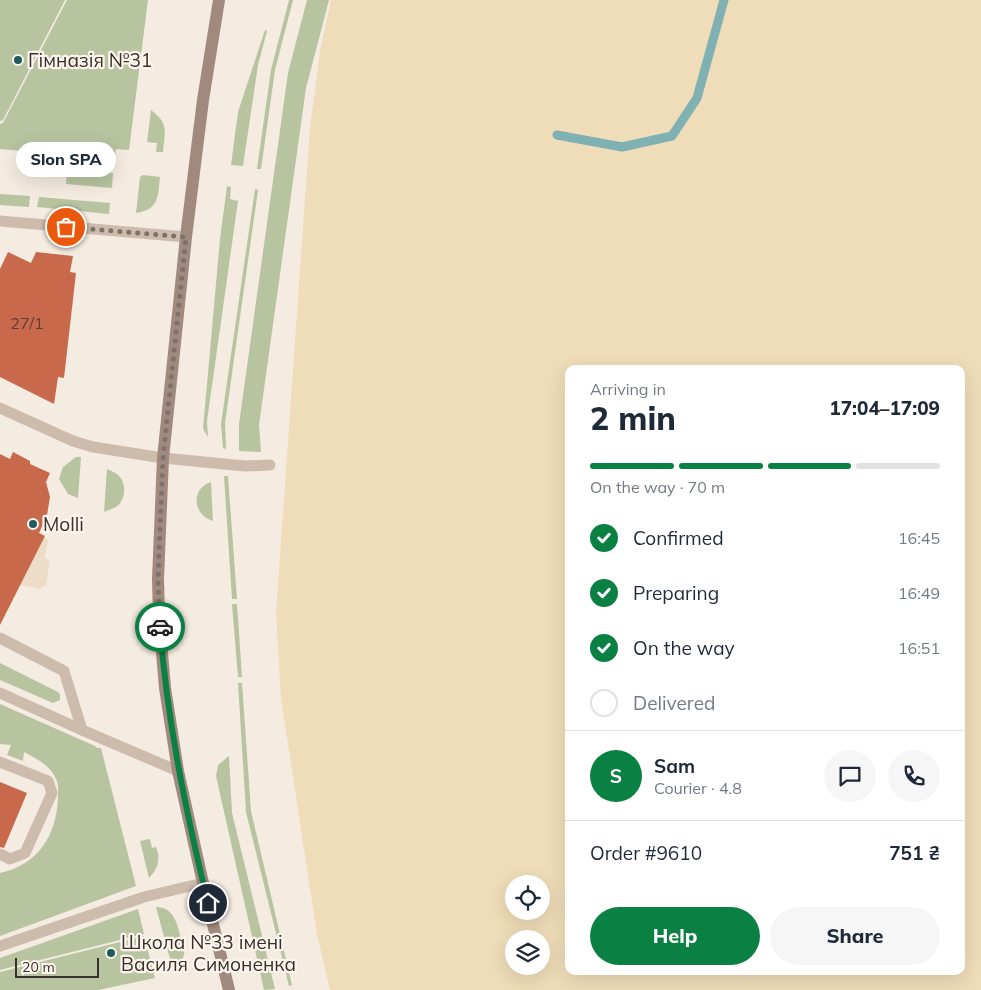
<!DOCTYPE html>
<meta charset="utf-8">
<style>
body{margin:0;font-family:Mulish,sans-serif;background:#f6f6f7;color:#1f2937;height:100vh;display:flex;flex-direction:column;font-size:19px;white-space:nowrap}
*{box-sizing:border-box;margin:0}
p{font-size:16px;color:#747a83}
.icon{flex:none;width:28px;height:28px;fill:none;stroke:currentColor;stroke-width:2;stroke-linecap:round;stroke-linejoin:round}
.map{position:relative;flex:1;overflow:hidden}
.drawer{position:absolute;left:565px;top:365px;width:400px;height:610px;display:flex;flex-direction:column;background:#fff;border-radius:10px;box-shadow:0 5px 20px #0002}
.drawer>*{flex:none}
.controls{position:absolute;left:505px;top:875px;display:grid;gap:10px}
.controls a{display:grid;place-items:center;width:45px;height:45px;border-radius:50%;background:#fff;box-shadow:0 5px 20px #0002;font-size:25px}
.scale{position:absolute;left:15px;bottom:12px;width:84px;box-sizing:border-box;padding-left:5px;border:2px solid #3b302b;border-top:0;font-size:14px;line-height:18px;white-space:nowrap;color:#3b302b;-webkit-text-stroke:4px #fbf5ee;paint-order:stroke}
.pin{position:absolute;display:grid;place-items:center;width:42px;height:42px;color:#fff;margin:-21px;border:2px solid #fff;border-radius:50%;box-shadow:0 1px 5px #0007}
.courier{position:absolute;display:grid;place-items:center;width:50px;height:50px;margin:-25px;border:4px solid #0b8043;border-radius:50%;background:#fff;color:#222;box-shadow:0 1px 6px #0007}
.bubble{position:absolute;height:35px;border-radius:18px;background:#fff;box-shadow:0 5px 20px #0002;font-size:16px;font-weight:800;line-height:35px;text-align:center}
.summary em{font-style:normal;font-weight:800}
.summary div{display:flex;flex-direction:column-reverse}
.summary{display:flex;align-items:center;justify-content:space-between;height:85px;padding:0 25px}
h1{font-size:32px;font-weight:800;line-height:38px}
.bar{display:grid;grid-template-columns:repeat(4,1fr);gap:8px 5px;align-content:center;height:60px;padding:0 25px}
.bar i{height:6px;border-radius:4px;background:#e0e1e3}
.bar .active{background:#0b8043}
.bar p{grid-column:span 4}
.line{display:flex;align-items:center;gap:12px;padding:0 25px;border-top:1px solid #e0e1e3}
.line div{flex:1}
.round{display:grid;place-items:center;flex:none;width:52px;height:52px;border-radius:26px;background:#f6f6f7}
ol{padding:0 25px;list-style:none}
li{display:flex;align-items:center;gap:15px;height:55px}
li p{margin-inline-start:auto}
li .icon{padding:5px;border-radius:50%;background:#0b8043;color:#fff;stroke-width:4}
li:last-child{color:#747a83}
li i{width:28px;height:28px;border:2px solid #e0e1e3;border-radius:50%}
.action{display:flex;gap:10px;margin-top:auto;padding:10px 25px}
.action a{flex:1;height:58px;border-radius:30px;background:#0b8043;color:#fff;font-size:20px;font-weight:800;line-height:58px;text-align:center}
.action a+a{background:#f6f6f7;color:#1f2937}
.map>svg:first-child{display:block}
.green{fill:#b8c4a0}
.sand{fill:#efdcb8;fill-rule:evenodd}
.plaza{fill:#ecdcc8}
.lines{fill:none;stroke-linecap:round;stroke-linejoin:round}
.stream{stroke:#7fb0b2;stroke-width:9}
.building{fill:#c8694b}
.lane{stroke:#cdbbac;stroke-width:11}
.secondary{stroke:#a18a7d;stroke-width:12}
.done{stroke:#7c716b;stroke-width:5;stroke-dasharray:0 9}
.route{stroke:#0b8043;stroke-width:6}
.poi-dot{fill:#1f5a5e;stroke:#fbf5ee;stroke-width:2}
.labels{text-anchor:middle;stroke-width:4.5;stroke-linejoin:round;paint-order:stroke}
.number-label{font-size:16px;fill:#5e3e33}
.poi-label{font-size:19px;fill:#3b302b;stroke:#fbf5ee;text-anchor:start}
</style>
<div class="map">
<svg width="981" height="990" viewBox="0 0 981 990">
<rect width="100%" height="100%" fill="#f4ebe1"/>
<g class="green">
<path d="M0 0H65L3 120 0 121Z"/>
<path d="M67 0H148L129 150 116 149 115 159 0 149V124L3 123Z"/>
<path d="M289 0H293L275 70 261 169H257L271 70Z"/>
<path d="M307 0H329L306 88 259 425 261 452 239 451V424L288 73Z"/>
<path d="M265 30 267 31 258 65 243 166 231 165 238 112Z"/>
<path d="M151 110C169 123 165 132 163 152H156L157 143 147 142Z"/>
<path d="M67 169 113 173 112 188 66 184Z"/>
<path d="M143 175 160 177C158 196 159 210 136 213L140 177Z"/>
<path d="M227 186 231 187 230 199 238 201 207 421 208 437 203 429 220 239Z"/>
<path d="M255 189 258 190 225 423 226 449 223 448 221 424Z"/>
<path d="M0 194 30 196 29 207 0 205Z"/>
<path d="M39 197 110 203 109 214 37 207Z"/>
<path d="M76 457H81L78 498 68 494 59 479 63 467Z"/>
<path d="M107 469C110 471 115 472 118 475 127 483 126 500 116 507 113 509 108 510 104 512Z"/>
<path d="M224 476H228L237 599H232Z"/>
<path d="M211 482 213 521C193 515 190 489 211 482Z"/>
<path d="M232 604H237L242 677H238Z"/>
<path d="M0 663 58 692 60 695V700L53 703 0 680Z"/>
<path d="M238 683H242L251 811 292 985 289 986 246 812Z"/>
<path d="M0 704 95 746 97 748H101L136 886 0 936V873C38 865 57 835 58 797 58 792 59 784 56 779 50 765 37 759 24 752L23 761 7 755 11 745 0 744Z"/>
<path d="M229 756 232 813 275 989 264 990 216 776 218 765Z"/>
<path d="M150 839 152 848 156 847C161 859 158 869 149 878L140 841Z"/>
<path d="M156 907C174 907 178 925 181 939 183 944 185 949 184 954 183 961 178 966 173 970Z"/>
<path d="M138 909 144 934 0 970V958Z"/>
<path d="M144 936 155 978 98 990H0V972Z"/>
</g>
<path class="sand" d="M331 0H981V990H330L317 934 281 698 276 613 310 128 320 52ZM569 369H961V971H569ZM514 884H541V911H514ZM514 939H541V966H514Z"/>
<path class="plaza" d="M44 537 48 540 45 558 50 560 46 585 39 589 20 585Z"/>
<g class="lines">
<path class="stream" d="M557 135 622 147 672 136 697 98 724 0"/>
</g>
<g class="building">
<path d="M8 252 31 263 36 252 73 256 70 272 76 273 64 378 58 377 54 404 0 377V269Z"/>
<path d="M13 452 30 461V464L50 473 46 482 50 497 47 515 39 533 45 536 0 625V454L10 459Z"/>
<path d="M0 782 27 793 4 848 0 847Z"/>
</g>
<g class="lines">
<g class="lane">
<path d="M0 221 186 237"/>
<path d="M0 408 73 441 93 447 163 458 245 466 270 465"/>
<path d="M0 638 64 671 82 730"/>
<path d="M0 693 82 730 178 771"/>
<path d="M0 762 48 781 52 793 25 853 10 859 0 854"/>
<path d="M0 946 144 897 203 883"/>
</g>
<path class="secondary" d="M219 0 203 100 186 237 163 458 158 579 159 617 165 688 178 771 203 883 229 990"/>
</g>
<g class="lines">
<path class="done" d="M66 227 186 237 163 458 158 579 160 627"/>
<path class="route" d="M160 627C167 721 186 812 208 903"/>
</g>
<g class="poi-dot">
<circle cx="18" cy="60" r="5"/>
<circle cx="33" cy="524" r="5"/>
<circle cx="111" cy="953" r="5"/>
</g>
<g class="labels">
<g class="number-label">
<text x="27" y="329">27/1</text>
</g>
<g class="poi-label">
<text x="28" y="67">Гімназія №31</text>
<text x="43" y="531">Molli</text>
<text x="121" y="949">Школа №33 імені<tspan x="121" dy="22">Василя Симоненка</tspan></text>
</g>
</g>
</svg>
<div class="controls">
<a><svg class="icon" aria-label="locate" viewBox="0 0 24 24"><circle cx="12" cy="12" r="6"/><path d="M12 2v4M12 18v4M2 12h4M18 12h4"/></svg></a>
<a><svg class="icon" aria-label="layers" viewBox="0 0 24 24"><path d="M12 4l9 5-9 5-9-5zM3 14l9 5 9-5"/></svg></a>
</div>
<div class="scale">20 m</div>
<div class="pin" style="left:66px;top:227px;background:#ea580c"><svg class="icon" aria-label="bag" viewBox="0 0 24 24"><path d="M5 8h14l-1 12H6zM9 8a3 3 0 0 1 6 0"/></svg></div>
<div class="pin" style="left:208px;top:903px;background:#1f2937"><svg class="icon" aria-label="home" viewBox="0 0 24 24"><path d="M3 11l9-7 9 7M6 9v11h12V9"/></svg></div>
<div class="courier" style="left:160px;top:627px"><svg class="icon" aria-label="car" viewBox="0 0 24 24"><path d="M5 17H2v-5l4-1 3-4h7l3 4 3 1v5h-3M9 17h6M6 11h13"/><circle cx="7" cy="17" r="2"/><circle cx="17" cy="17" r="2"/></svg></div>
<div class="bubble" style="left:16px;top:142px;width:100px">Slon SPA</div>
<section class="drawer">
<div class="summary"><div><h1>2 min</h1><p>Arriving in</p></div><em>17:04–17:09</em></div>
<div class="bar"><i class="active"></i><i class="active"></i><i class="active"></i><i></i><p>On the way · 70 m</p></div>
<ol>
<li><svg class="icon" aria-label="check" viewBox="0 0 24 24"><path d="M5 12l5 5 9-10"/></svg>Confirmed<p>16:45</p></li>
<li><svg class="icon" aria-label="check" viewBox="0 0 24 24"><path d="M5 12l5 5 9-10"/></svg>Preparing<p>16:49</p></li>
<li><svg class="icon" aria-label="check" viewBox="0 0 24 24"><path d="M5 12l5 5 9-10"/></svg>On the way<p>16:51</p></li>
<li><i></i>Delivered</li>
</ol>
<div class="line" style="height:90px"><b class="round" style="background:#0b8043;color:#fff">S</b><div><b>Sam</b><p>Courier · 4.8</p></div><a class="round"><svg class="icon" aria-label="chat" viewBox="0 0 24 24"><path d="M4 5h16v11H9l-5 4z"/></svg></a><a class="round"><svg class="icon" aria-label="phone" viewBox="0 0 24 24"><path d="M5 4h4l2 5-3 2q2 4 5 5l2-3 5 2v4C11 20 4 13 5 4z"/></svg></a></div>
<div class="line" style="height:65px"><div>Order #9610</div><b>751 ₴</b></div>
<div class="action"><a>Help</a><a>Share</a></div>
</section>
</div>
